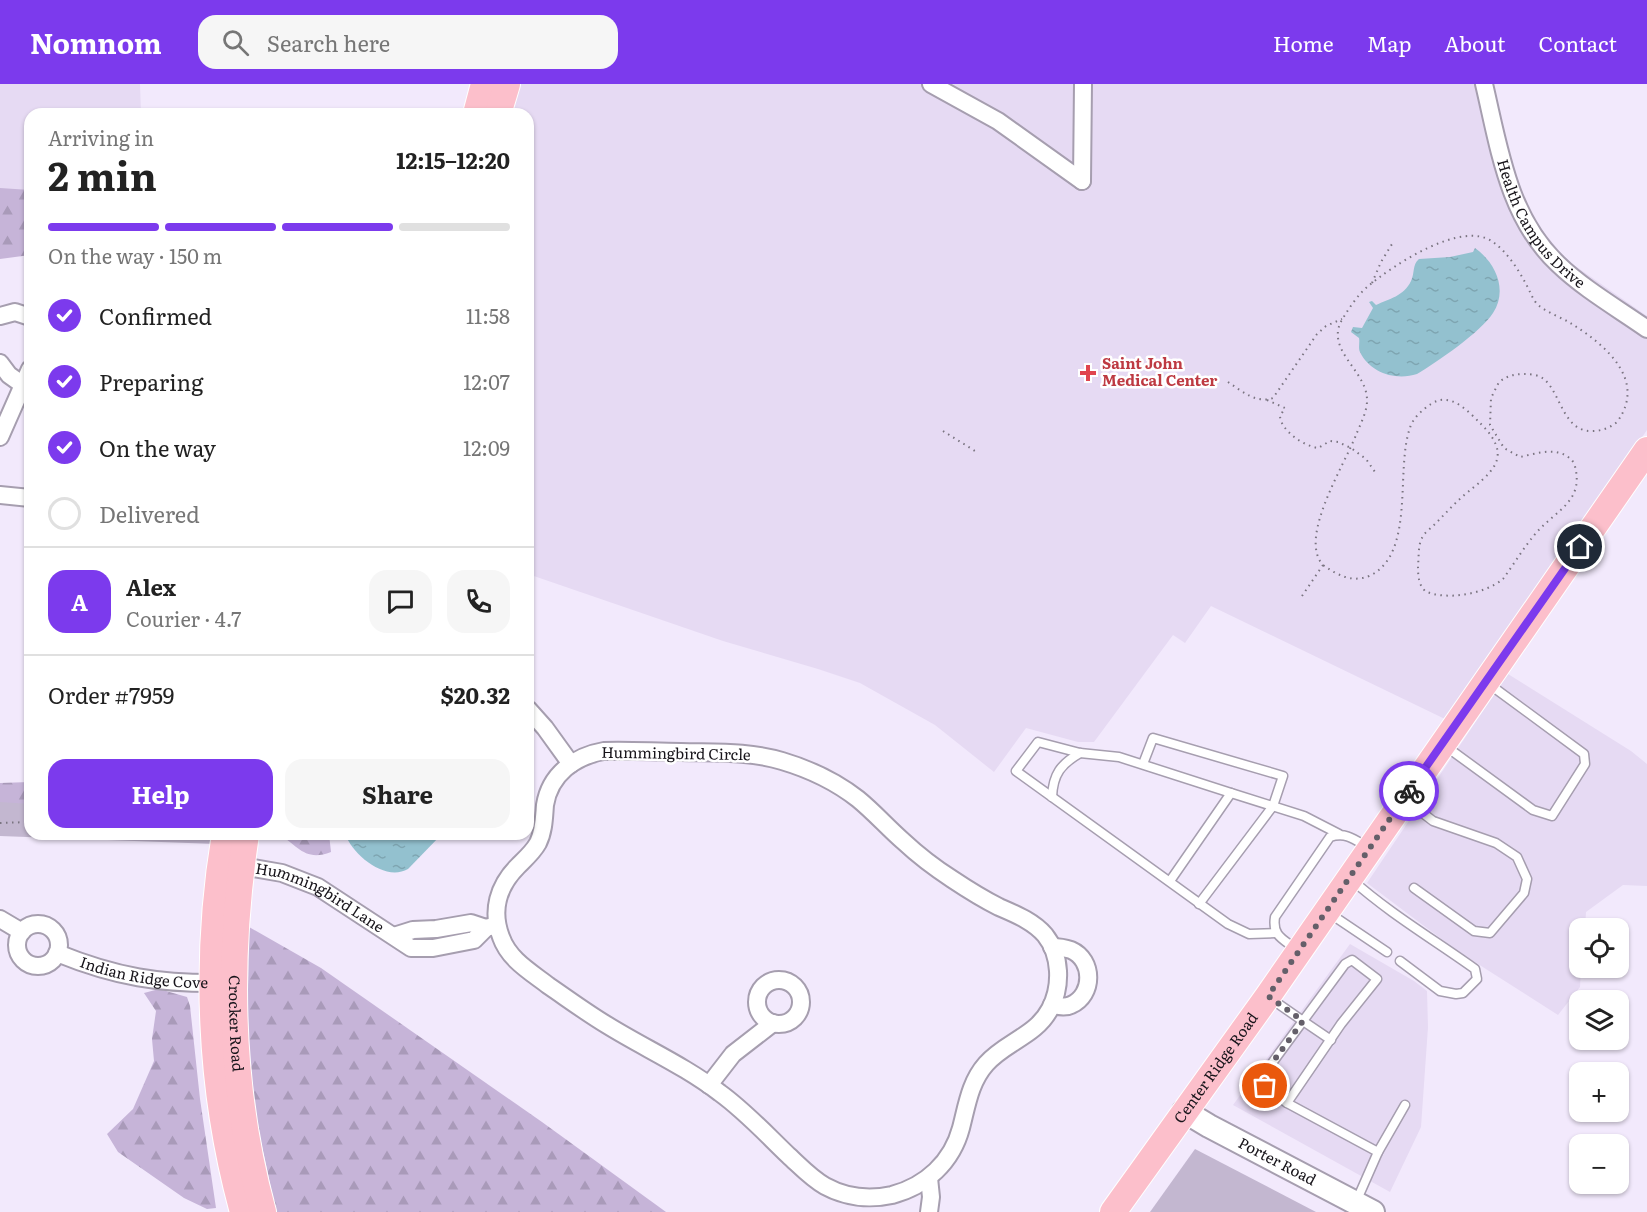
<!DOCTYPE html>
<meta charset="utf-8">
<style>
body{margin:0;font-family:Literata,serif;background:#f6f6f6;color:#222;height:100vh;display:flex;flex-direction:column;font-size:22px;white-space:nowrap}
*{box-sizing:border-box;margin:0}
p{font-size:20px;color:#767676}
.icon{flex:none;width:33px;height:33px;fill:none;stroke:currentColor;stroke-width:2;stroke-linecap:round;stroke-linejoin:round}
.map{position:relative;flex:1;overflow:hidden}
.panel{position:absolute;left:24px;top:24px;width:510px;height:732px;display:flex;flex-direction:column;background:#fff;border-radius:18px;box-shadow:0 2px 4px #0004}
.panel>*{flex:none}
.buttons{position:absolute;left:1569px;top:834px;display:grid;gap:12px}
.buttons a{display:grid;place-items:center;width:60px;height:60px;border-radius:12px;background:#fff;box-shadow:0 2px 4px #0004;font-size:30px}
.pin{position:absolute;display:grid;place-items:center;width:51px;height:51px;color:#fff;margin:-26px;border:3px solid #fff;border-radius:50%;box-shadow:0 2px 6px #0007}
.courier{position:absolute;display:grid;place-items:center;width:60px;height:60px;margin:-30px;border:4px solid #7c3aed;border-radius:50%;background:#fff;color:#222;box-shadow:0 2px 8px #0007}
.headline em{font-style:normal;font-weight:700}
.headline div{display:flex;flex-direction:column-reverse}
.headline{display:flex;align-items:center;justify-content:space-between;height:102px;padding:0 24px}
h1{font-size:39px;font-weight:700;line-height:45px}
.bar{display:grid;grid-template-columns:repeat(4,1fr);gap:9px 6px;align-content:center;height:72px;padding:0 24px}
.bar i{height:8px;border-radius:4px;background:#e0e0e0}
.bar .current{background:#7c3aed}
.bar p{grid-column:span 4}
.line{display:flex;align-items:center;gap:15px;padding:0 24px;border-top:2px solid #e0e0e0}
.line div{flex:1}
.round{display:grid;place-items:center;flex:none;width:63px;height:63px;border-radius:18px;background:#f6f6f6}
ol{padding:0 24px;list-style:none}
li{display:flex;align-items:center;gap:18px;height:66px}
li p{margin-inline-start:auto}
li .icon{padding:6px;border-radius:50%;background:#7c3aed;color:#fff;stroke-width:4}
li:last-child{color:#767676}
li i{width:33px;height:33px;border:3px solid #e0e0e0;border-radius:50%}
.primary-button{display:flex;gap:12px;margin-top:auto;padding:12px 24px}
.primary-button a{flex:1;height:69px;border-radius:18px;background:#7c3aed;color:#fff;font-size:24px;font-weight:700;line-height:69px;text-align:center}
.primary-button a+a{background:#f6f6f6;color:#222}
header{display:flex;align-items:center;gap:36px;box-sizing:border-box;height:84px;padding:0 30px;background:#7c3aed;color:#fff}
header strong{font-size:28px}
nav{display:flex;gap:33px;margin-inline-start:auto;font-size:21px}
.search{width:420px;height:54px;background:#f6f6f6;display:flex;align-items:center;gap:15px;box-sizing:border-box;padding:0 21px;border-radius:18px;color:#767676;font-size:22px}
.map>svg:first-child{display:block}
.built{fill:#e6daf3}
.forest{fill:url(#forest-firs)}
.park{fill:#c3b7d0}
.water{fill:url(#water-ripples)}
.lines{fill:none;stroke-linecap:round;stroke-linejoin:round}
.service-casing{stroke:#a69eaf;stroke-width:11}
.minor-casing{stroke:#a69eaf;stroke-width:20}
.secondary-casing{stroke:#a69eaf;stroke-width:26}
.primary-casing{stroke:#fff;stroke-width:28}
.path{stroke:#7a7480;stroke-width:2;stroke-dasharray:1.5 4.5;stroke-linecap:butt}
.service{stroke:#fff;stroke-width:8}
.minor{stroke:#fff;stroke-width:16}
.secondary{stroke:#fff;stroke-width:22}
.primary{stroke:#fcbfcb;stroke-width:26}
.done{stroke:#645f69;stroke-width:6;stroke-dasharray:0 10.8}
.route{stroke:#7c3aed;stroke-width:8}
.health-dot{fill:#e0444e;stroke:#fff;stroke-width:2}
.labels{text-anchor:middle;stroke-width:5;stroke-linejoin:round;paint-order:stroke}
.street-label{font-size:15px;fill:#17141a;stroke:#fff}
.health-label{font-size:15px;font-weight:bold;fill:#be3a42;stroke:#fff;text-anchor:start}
</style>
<header>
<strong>Nomnom</strong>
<div class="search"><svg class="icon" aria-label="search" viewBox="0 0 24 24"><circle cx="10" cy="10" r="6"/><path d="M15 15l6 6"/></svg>Search here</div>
<nav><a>Home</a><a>Map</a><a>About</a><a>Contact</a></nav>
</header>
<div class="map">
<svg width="1647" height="1128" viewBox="0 0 1647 1128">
<defs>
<pattern id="forest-firs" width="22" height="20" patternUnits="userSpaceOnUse" patternTransform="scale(1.5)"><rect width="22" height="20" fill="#c6b4d8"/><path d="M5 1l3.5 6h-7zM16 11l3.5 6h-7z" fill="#a99ab9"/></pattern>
<pattern id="water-ripples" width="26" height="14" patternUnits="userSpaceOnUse" patternTransform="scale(1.5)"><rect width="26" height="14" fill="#93c1cf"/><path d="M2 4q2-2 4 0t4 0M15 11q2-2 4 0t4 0" fill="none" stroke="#7ea5b1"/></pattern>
</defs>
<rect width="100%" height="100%" fill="#f2e9fc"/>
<g class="built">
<path d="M0 0H140L141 30H30V114L0 110Z"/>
<path d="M515 0H1493L1510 71 1526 120 1535 137 1559 167 1571 179 1647 232V346L1447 636 1211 522 1185 559 1173 551 1094 658H1078L1026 644 994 688 935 641 860 599 818 585 723 557 528 490V30H505Z"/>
<path d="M1508 590 1631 667 1647 680V802L1623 801 1586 828 1585 844H1580V884H1581L1580 903 1558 931 1456 866 1367 799Z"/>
<path d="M1350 860 1414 897 1427 907 1428 943 1421 1043 1390 1108 1233 1021Z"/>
</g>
<g class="forest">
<path d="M0 104 30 106V171L0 175Z"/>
<path d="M30 698V750L0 752V699Z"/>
<path d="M279 750H329L331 768C305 778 298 762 279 750Z"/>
<path d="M249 843 321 884 542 1038 666 1128H276L253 1020 247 961Z"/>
<path d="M159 905 187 913 190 922 200 1015 216 1124 207 1125 184 1114 118 1068 107 1050 133 1025 154 977 152 955 156 927 144 909Z"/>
</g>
<g class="park">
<path d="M0 718 30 720V750H217L215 760 0 752Z"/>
<path d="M1195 1065 1316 1128H1150Z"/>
</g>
<g class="water">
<path d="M1475 164C1496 179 1508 206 1493 229 1482 247 1436 279 1417 290 1396 297 1370 289 1360 268 1358 264 1360 258 1359 254L1351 248 1353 243 1362 244 1373 224 1369 218 1372 217 1376 221C1389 215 1404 212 1411 197 1415 189 1412 181 1419 175L1450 173 1473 168Z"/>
<path d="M345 750H442L408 785C385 798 353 771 345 750Z"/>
</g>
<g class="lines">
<g class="service-casing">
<g id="service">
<path d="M1444 661 1533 726 1552 732 1585 680 1584 670 1489 600"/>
<path d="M1143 680 1153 654 1283 692 1273 722 1199 820"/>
<path d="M1231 709 1119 673 1080 669 1038 658 1016 687 1228 840 1249 850 1276 849"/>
<path d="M1052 713C1053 690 1061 680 1080 669"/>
<path d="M1407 717 1433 737 1496 759 1517 773 1527 795 1524 809 1490 849 1474 847 1414 804"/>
<path d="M1351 795C1389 829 1433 855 1475 885L1477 895 1463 909 1456 910 1440 907 1400 877"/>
<path d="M1170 797 1231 709 1304 732 1339 750"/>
<path d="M1329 829 1387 868"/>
<path d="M1296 865C1283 855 1272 852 1275 833L1330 753C1346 748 1354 755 1367 763"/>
<path d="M1270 914 1303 937 1345 880 1352 876 1377 895 1341 940 1287 1019 1378 1068 1356 1118"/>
<path d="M1287 1019 1265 1002 1264 990 1303 937 1331 956"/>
<path d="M1378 1068 1405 1021"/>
</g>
</g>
<g class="minor-casing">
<g id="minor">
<path d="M931 0 998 37 1082 97"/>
<path id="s1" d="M1484 0C1499 63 1508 133 1558 180 1584 205 1617 224 1647 245"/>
<path d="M1082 97 1083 0"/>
<path d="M0 232 15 228 30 233"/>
<path d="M0 279 9 291 23 301"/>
<path d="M0 353 30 285"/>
<path d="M0 411 30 414"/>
<path d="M528 625 545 644 571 680"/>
<path d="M604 667C629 666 656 668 681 668 715 669 749 667 782 677 809 685 835 697 858 715 874 728 888 744 903 757 918 771 935 784 952 795 967 805 983 815 999 823 1015 830 1033 837 1045 851 1061 871 1062 902 1050 925 1036 952 1005 958 986 980 970 998 967 1021 961 1044 952 1078 926 1102 892 1111 869 1116 845 1113 825 1102 811 1094 800 1082 789 1072 767 1051 745 1027 720 1009 685 982 644 964 607 941 587 929 568 915 549 902 531 888 509 876 501 853 491 827 498 802 518 782 525 775 533 768 538 759 544 747 544 733 545 721 550 690 575 672 604 667Z"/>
<path id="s2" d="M241 782 282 789 318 803 411 864H433L474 856 486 844 497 841"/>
<path d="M0 835 22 848"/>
<circle cx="38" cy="861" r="21"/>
<path d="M394 852 413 846 436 845 471 839 486 844"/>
<path id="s3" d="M57 869C116 893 160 900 223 899"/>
<circle cx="779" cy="918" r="22"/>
<path d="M1052 921C1058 922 1065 924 1071 921 1094 911 1094 876 1071 866 1065 864 1058 863 1052 863"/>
<path d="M709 1001 733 970 773 939"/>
<path d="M929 1128 931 1113 929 1094"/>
</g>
</g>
<g class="secondary-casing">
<g id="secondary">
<path id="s4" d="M1184 1027 1209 1042 1373 1128"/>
</g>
</g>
<g class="primary-casing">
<g id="primary">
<path d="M476 30 484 0"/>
<path d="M498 30 507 0"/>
<path d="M225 750C204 875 209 1005 243 1128"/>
<path id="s5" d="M246 750C227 877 229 1004 263 1128"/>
<path id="s6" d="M1113 1128 1268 912 1647 366"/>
</g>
</g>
<g class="path">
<path d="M1372 199 1381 178 1392 160"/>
<path d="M1228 298C1242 307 1256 320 1273 314L1317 250 1326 242 1342 235"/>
<path d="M1267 316 1285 324 1280 332C1281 347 1304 362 1318 364L1330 357 1338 358 1351 364 1366 375 1375 388"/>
<path d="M943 347 975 367"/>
<path d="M1302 512 1323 481C1298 454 1344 382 1356 351 1360 341 1367 328 1367 317 1368 285 1320 265 1345 231 1351 221 1359 210 1367 203 1392 182 1462 135 1493 158 1507 168 1518 185 1526 200 1530 207 1532 214 1537 220 1547 229 1561 233 1572 240 1607 262 1647 297 1617 338 1610 344 1601 347 1592 347 1564 348 1561 311 1545 296 1540 291 1531 290 1524 290 1514 290 1507 292 1499 298L1491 314 1490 341 1504 364 1520 373C1538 369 1561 361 1574 379 1586 417 1556 426 1536 449 1524 463 1514 480 1503 495 1485 510 1446 517 1425 507 1418 500 1418 490 1418 481 1419 473 1418 461 1422 454 1424 449 1430 445 1434 441 1444 431 1453 421 1463 412 1491 389 1515 374 1481 340 1468 327 1450 307 1431 320 1423 325 1412 335 1410 344 1395 385 1416 471 1369 492 1352 499 1337 491 1323 481"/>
<path d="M0 739 30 738"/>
</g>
<use href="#service" class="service"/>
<use href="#minor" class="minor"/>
<use href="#secondary" class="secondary"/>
<use href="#primary" class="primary"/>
</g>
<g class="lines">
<path class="done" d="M1265 1002 1264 990 1303 937 1268 912 1409 707"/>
<path class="route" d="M1409 707 1580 463"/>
</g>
<path class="health-dot" d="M1085 280h6v6h6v6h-6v6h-6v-6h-6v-6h6z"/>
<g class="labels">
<g class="street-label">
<text dy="5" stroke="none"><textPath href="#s1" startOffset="154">Health Campus Drive</textPath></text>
<text transform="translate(676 670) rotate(1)" y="5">Hummingbird Circle</text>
<text dy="5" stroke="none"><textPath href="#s2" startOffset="86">Hummingbird Lane</textPath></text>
<text dy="5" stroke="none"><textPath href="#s3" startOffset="90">Indian Ridge Cove</textPath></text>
<text dy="5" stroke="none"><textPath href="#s5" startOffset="190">Crocker Road</textPath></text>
<text dy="5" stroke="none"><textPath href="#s6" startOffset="177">Center Ridge Road</textPath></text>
<text dy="5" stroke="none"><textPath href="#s4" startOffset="106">Porter Road</textPath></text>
</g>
<g class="health-label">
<text x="1102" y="285">Saint John<tspan x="1102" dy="17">Medical Center</tspan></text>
</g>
</g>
</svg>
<div class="buttons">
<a><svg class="icon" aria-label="locate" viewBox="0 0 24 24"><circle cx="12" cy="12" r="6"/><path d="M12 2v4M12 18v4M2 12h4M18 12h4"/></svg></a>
<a><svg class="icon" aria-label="layers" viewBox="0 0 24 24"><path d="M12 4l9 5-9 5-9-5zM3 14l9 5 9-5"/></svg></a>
<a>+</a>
<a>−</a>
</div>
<div class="pin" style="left:1265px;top:1002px;background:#ea580c"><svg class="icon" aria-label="bag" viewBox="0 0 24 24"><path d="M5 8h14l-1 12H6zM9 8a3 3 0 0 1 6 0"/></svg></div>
<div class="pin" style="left:1580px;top:463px;background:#1f2937"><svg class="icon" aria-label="home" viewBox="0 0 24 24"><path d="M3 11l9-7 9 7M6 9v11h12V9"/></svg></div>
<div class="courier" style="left:1409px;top:707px"><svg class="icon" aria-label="bike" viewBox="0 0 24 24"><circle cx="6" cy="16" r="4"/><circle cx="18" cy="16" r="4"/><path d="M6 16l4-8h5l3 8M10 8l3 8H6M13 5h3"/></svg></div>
<section class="panel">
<div class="headline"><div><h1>2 min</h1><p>Arriving in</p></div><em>12:15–12:20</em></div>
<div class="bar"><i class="current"></i><i class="current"></i><i class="current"></i><i></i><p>On the way · 150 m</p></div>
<ol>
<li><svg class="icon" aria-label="check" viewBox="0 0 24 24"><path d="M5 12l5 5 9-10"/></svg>Confirmed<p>11:58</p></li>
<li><svg class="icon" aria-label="check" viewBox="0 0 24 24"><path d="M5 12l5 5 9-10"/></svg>Preparing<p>12:07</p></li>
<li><svg class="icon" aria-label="check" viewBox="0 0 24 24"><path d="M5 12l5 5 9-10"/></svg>On the way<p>12:09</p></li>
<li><i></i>Delivered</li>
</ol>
<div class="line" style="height:108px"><b class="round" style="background:#7c3aed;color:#fff">A</b><div><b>Alex</b><p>Courier · 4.7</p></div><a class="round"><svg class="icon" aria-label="chat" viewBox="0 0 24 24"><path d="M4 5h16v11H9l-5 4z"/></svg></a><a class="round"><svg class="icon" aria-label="phone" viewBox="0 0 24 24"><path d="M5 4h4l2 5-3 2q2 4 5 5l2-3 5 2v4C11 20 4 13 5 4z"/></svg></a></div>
<div class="line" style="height:78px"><div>Order #7959</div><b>$20.32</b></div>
<div class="primary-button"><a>Help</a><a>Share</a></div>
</section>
</div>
